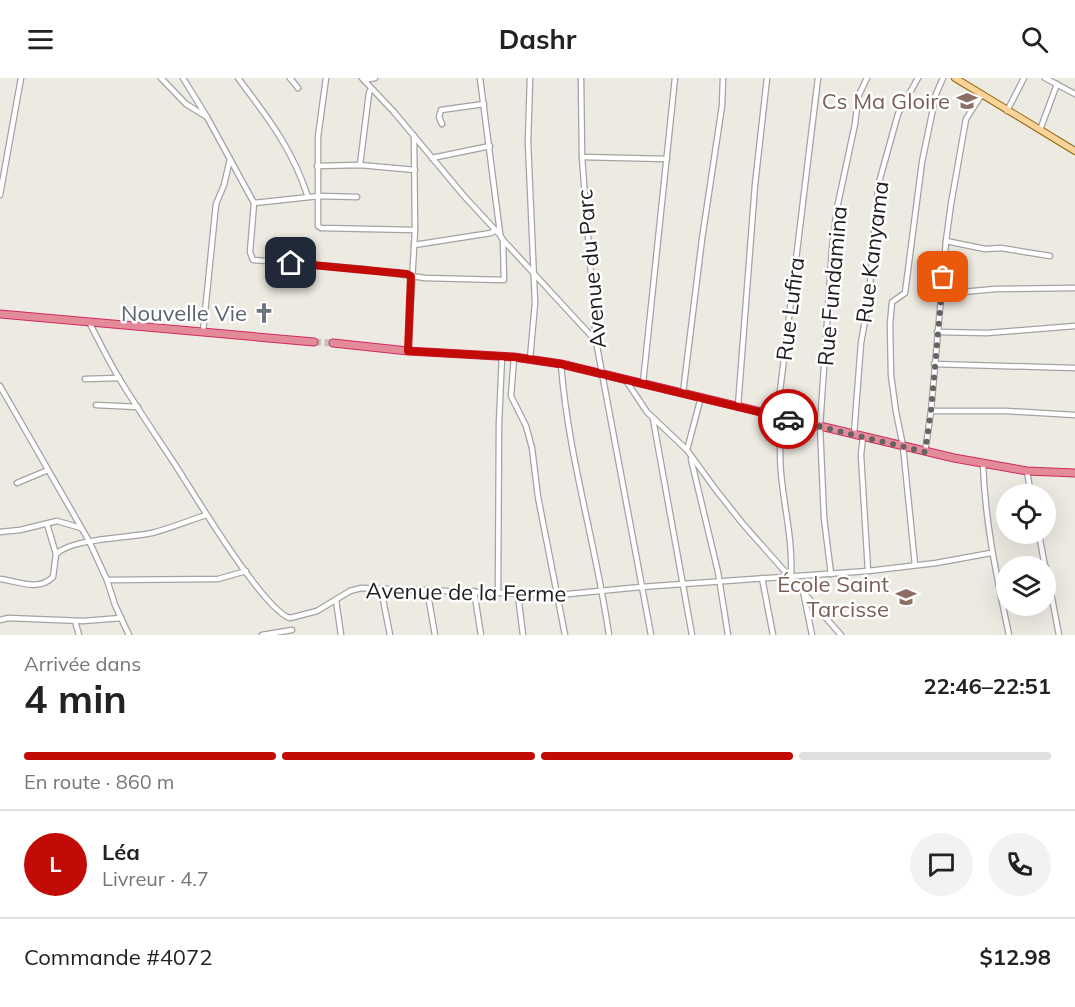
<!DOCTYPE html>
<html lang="fr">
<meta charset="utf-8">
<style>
body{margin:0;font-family:Mulish,sans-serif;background:#f2f2f2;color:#222;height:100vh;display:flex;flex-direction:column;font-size:22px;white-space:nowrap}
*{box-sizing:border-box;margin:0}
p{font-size:20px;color:#767676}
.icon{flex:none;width:33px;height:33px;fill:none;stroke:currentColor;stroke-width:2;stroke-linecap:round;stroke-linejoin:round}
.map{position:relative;height:557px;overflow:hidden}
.side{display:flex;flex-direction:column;background:#fff;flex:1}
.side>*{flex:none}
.tools{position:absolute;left:996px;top:406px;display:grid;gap:12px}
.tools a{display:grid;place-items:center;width:60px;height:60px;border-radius:50%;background:#fff;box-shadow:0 6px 24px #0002;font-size:30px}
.pin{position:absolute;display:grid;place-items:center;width:51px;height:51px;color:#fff;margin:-26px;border-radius:12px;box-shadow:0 3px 9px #0006}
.courier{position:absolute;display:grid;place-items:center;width:60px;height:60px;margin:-30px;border:4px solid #c20b06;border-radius:50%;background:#fff;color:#222;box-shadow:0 2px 8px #0007}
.headline em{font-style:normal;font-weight:700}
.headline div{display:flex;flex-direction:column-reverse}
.headline{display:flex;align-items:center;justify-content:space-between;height:102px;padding:0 24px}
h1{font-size:39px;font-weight:700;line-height:45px}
.bar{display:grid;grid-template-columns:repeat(4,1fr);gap:9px 6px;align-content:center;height:72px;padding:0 24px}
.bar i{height:8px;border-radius:4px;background:#e0e0e0}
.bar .on{background:#c20b06}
.bar p{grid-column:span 4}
.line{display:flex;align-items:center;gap:15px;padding:0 24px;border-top:2px solid #e0e0e0}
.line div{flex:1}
.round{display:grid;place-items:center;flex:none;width:63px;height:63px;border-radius:32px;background:#f2f2f2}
header{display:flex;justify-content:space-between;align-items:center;height:78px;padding:0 24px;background:#fff;font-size:27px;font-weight:700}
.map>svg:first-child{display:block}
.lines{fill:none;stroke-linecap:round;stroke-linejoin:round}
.highway-tunnel{stroke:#c3c1ba;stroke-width:7;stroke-dasharray:7 3.5;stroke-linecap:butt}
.minor-casing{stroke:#a3a3a3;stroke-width:7}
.major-casing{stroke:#8f6505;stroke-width:8}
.highway-casing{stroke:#d1295e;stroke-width:9}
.minor{stroke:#fff;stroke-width:4.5}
.major{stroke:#f9d39b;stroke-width:6}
.highway{stroke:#e38b99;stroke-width:7}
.done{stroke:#656461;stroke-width:6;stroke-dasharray:0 10.8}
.route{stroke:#c20b06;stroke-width:8}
.labels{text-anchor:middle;stroke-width:5;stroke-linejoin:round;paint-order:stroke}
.education-label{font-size:22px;fill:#785e54;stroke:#fff;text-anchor:end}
.street-label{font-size:22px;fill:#1c1c1c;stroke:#fff}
.worship-label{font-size:22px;fill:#5b616d;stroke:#fff;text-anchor:end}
</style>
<header><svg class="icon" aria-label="menu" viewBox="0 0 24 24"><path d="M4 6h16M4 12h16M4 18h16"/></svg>Dashr<svg class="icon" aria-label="search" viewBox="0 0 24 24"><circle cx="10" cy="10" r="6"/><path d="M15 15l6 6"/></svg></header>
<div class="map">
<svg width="1075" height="557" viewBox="0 0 1075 557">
<rect width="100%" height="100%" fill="#edeae2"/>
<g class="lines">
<path class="highway-tunnel" d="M314 264 333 265"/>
<g class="minor-casing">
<g id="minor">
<path d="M161 0 186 26 207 39 254 125 250 174 253 182 364 191 425 200 504 202 503 162"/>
<path d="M183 0 207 39"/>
<path d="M238 0C268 40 292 70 308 119"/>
<path d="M290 0 298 10"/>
<path d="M326 0 318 59V148L321 150 415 152"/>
<path d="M362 0 394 34 464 118 500 157 503 162 595 262"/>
<path d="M480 0 500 155"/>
<path d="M530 0 528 64 535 225 530 281"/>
<path d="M581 0 582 79 596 263 651 557"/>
<path d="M1045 0 1075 16"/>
<path d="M364 2 375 0"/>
<path d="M1007 33 1024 0"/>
<path d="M442 46 439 39 441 32 484 26"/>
<path d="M1040 52 1057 6"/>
<path d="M582 79 667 81"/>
<path d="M432 80 490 68"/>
<path d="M360 87 369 15 371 11"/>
<path d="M317 88 360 87 415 92"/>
<path d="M0 117 21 0"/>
<path d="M254 125 319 118 357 119"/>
<path d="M946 163 985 171 1001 170 1050 178"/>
<path d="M414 167 491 155 496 152"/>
<path d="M941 216 995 211 1075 210"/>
<path d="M89 244C99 263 108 282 119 300 137 330 157 359 176 388 194 416 264 533 290 540L317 533 350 513 361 510 558 517 641 509 868 493 936 485 991 475"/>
<path d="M203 254 216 126 224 107 230 81"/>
<path d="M937 254 987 255 1075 248"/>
<path d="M408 273 415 152 414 58"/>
<path d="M514 279 511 318 526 348 532 370 538 419 565 557"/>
<path d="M561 286C568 378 596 466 609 557"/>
<path d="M934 286 1075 290"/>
<path d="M85 301 119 300"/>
<path d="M625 301 647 334 687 372 716 412 743 446 841 557"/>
<path d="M643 305 675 0"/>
<path d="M0 308 89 463 107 502 218 501 246 493"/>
<path d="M683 315 702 161 722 28 723 0"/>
<path d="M96 327 138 329"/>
<path d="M738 328 755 107 767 0"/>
<path d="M931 333H1006L1075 337"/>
<path d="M653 341 692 557"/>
<path d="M854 356 861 265 869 219 878 108 898 36 918 0"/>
<path d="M863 358 861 377 868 493"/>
<path d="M687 372 701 319"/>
<path d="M925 374 931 333 946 163 951 126 966 41 982 16"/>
<path d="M691 381 718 494 728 557"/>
<path d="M983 386C985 445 997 500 1009 557"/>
<path d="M1027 393 1031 417"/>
<path d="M17 405 48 392"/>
<path d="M0 454 20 452 57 443 81 450"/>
<path d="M1039 456 1045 489"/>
<path d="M56 476C73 460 129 460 152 455 171 450 188 443 206 437"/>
<path d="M915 487 903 368 896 334 891 297 890 246 892 224 905 215 922 84 936 16 943 0"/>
<path d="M1046 489 1059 557"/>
<path d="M831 496 824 440 820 348 832 171 837 130 855 46 858 19 867 0"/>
<path d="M791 498C793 463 784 429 781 395 779 376 782 357 777 338L818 0"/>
<path d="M762 500 773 557"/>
<path d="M0 501C18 503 38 514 53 499L56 476 47 446"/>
<path d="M107 502 115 527 129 557"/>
<path d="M381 511 390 557"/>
<path d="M427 511 435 557"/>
<path d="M474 513 481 557"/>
<path d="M803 513 812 557"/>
<path d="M498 514 499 345 502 278"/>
<path d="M518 517 523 557"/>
<path d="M336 522 341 557"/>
<path d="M0 542 8 540 83 543 121 540"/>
<path d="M75 543 79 557"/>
<path d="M262 557 292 552"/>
</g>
</g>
<g class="major-casing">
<path id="major" d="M955 0 1075 73"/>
</g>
<g class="highway-casing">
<g id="highway">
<path d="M0 236 314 264"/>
<path d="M333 265 408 273 514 279 561 286 954 380 1027 393 1075 395"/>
</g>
</g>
<use href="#minor" class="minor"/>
<use href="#major" class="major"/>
<use href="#highway" class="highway"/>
</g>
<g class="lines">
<path class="done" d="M788 341 925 374 931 333 943 199"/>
<path class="route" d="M291 185 407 196 411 198 408 273 514 279 561 286 788 341"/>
</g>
<defs>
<g id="school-bare" transform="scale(1.62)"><path d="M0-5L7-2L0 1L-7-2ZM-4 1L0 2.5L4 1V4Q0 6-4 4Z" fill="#8d6e63" stroke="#fff" stroke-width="2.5" paint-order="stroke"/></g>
<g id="church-bare" transform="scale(1.62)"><path d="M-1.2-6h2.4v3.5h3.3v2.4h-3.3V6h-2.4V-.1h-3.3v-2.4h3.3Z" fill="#6b7280" stroke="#fff" stroke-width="2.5" paint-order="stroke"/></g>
</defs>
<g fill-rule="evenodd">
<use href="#school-bare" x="967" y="23"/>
<use href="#church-bare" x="264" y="235"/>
<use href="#school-bare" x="906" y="519"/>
</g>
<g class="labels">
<g class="education-label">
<text x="950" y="31">Cs Ma Gloire</text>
<text x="889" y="514">École Saint<tspan x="889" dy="25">Tarcisse</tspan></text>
</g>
<g class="street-label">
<text transform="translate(872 174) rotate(-83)" y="8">Rue Kanyama</text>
<text transform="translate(591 191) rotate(-95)" y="8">Avenue du Parc</text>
<text transform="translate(832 208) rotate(-85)" y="8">Rue Fundamina</text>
<text transform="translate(790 231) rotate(-83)" y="8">Rue Lufira</text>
<text transform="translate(466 514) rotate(1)" y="8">Avenue de la Ferme</text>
</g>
<g class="worship-label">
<text x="247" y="243">Nouvelle Vie</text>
</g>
</g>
</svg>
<div class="tools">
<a><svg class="icon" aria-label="locate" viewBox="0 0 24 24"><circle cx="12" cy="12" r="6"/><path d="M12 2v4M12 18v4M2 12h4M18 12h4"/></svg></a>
<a><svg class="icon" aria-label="layers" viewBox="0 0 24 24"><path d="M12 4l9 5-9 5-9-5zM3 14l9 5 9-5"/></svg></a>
</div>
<div class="pin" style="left:943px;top:199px;background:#ea580c"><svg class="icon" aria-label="bag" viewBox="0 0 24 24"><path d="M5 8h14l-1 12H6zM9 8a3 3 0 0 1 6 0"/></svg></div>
<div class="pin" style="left:291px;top:185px;background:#1f2937"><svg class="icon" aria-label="home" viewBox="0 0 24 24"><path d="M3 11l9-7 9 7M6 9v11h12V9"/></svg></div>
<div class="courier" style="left:788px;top:341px"><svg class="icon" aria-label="car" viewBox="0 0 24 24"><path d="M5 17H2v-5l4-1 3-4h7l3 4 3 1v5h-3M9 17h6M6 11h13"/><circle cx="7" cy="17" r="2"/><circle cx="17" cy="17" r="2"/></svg></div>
</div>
<section class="side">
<div class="headline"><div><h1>4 min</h1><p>Arrivée dans</p></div><em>22:46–22:51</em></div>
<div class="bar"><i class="on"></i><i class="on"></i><i class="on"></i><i></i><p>En route · 860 m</p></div>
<div class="line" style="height:108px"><b class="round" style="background:#c20b06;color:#fff">L</b><div><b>Léa</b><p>Livreur · 4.7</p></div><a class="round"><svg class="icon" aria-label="chat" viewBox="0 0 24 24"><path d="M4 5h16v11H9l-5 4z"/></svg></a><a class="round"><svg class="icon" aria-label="phone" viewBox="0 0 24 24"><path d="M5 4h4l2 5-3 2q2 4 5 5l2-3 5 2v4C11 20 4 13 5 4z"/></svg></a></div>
<div class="line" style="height:78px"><div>Commande #4072</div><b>$12.98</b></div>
</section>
